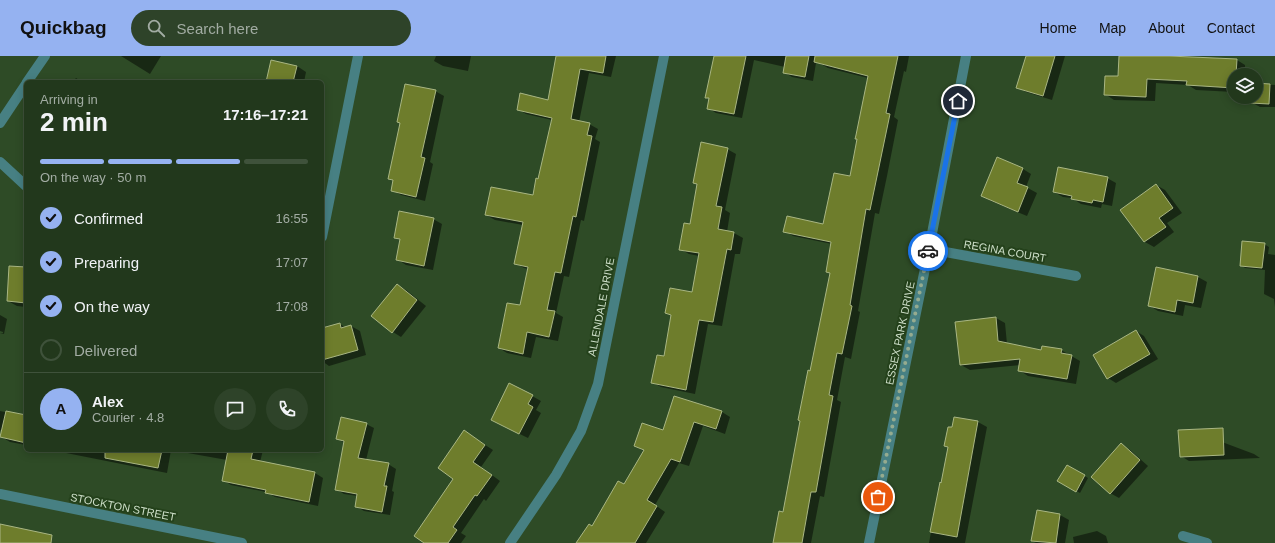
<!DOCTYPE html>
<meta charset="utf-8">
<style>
body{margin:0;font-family:Arial,sans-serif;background:#2e4329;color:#f1f3f6;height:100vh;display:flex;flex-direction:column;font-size:15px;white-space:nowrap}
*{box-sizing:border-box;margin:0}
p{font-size:13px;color:#a2aca3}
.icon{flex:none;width:22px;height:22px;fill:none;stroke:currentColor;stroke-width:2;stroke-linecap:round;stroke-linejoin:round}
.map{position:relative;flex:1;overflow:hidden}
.drawer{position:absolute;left:24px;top:24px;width:300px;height:372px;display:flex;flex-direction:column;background:#22381c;border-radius:6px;box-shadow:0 2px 10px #0003,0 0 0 1px #3f523b}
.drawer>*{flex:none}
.buttons{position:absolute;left:1227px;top:12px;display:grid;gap:8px}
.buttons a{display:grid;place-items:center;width:36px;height:36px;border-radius:50%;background:#22381c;box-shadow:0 2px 10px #0003,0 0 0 1px #3f523b;font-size:20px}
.pin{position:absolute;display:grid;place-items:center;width:34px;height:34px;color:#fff;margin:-17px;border:2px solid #fff;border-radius:50%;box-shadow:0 1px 4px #0007}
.courier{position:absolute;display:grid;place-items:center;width:40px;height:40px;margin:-20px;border:3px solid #1a73e8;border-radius:50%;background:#fff;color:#222;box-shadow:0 1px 5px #0007}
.head em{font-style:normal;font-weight:600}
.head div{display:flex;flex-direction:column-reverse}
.head{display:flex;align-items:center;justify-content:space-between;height:68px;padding:0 16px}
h1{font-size:26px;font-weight:600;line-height:30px}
.bar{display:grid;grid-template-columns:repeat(4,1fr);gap:6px 4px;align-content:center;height:48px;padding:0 16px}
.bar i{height:5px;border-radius:3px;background:#3f523b}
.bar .selected{background:#95b2f1}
.bar p{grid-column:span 4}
.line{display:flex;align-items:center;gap:10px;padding:0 16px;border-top:1px solid #3f523b}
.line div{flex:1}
.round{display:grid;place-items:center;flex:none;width:42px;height:42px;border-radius:21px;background:#2e4329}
ol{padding:0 16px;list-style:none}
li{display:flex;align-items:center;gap:12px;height:44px}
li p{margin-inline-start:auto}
li .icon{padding:4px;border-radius:50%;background:#95b2f1;color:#111;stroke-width:4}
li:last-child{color:#a2aca3}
li i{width:22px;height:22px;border:2px solid #3f523b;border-radius:50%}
header{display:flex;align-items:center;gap:24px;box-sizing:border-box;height:56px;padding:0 20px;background:#95b2f1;color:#111}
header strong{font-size:19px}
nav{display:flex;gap:22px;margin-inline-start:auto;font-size:14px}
.search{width:280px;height:36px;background:#2e4329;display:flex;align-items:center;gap:10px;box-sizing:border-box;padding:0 14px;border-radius:22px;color:#a2aca3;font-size:15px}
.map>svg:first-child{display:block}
.shadow{fill:#0007}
.building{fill:#6e7d2c;stroke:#a9b683}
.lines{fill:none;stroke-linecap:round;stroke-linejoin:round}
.minor{stroke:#478083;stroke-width:10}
.done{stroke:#95ab8f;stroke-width:4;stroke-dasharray:0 7.2}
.route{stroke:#1a73e8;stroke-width:5}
.labels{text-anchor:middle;stroke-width:4;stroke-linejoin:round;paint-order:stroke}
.street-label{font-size:11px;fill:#cddec8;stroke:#24411b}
</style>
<header>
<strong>Quickbag</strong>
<div class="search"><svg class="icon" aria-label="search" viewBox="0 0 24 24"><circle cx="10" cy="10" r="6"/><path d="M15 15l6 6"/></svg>Search here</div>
<nav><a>Home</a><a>Map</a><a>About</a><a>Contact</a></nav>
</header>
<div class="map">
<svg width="1275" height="487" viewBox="0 0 1275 487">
<rect width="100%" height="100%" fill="#2e4b26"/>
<g class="shadow">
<path d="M121 0H161L150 18Z"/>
<path d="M436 0H471L468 15 443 10 434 5Z"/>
<path d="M557 0H616L611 21 589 17 579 66 589 68 598 73 595 83 600 86 584 165 581 164 569 221 564 220 556 257 563 261 558 285 536 281 531 302 507 297 499 292 521 251 529 213 524 212 515 207 523 169 495 164 486 159 533 140 539 124 552 64 526 58 518 53 548 45Z"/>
<path d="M715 0H815L817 1 813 25 792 21 784 16 785 11 754 4 742 62 716 57 708 52 710 43 707 41Z"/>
<path d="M821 0H909L906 16 904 15 894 61 898 64 887 120 879 158 875 157 858 255 860 256 851 303 845 301 837 344 841 346 824 441 820 440 811 487H774L783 457 831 218 827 216 832 188 793 180 785 175 823 169 850 122 868 22 828 12 819 7Z"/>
<path d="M1027 0H1065L1052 44 1026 36 1017 31Z"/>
<path d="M1120 0H1162L1237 4 1245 9V19H1234V36L1196 34 1188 29 1156 27 1155 45 1114 44 1105 38 1119 22Z"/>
<path d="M297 10 306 16 304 26H267Z"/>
<path d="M76 22 82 26H73Z"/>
<path d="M1256 28 1275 29V51H1260L1251 46 1252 41H1256Z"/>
<path d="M435 35 444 40 430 106 433 108 425 145 401 139 392 134 394 125 389 122Z"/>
<path d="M727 93 736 98 725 154 730 157 727 176 734 177 743 182 740 198H735L722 270 708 268 695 338 661 331 652 326 664 301 672 260 666 257 693 237 699 200 689 198 680 193 691 169 698 129 694 127Z"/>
<path d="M1023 113 1031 118 1026 131 1037 137 1027 160 991 145 982 140Z"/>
<path d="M1107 122 1116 127 1112 150 1102 148 1101 152 1081 148 1072 142 1063 141 1054 136Z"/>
<path d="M1156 129 1165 134 1182 157 1167 167 1174 176 1154 191 1145 186 1122 154Z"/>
<path d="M433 163 442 168 433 214 406 209 397 203 401 184 395 181Z"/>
<path d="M1264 188 1269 191 1268 198 1275 199V251L1274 243 1264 238 1265 214 1245 212 1241 209Z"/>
<path d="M26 212V251L17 250 8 245Z"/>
<path d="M1198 221 1207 226 1201 252 1185 249 1183 260 1158 255 1150 250Z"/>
<path d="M397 229 406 234 426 250 401 281 393 276Z"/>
<path d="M0 259 7 263 4 278 0 277H3V276L0 275Z"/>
<path d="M996 262 1005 267 1007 288 1042 295 1061 294 1080 305 1076 328 1028 320 1019 314 1020 309 970 314 961 309Z"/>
<path d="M340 268 346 272 351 270 360 275 366 299 329 310 322 305V273Z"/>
<path d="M1136 275 1144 280 1158 303 1116 327 1108 322Z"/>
<path d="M532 340 541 345 536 354 541 357 528 382 501 369Z"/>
<path d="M675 341 722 356 730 361 725 378 703 370 689 410 679 407 655 449 665 456 646 487H577L592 471 624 429 644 395 635 390 663 375Z"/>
<path d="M0 355 26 360V389L10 386 2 381 3 375 0 374Z"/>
<path d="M955 362 978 366 987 371 965 487H929L940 427 942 428Z"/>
<path d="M366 368 374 372 366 404 388 408 396 413 392 435 394 436 390 459 364 455 356 450 358 440 344 438 336 433 344 387 337 382Z"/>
<path d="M465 376 493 394 481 411 500 425 486 445 484 443 461 477 466 480 461 487H426L454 423Z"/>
<path d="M1214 383 1254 398 1260 402 1189 405 1181 400Z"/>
<path d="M1121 389 1130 394 1148 410 1119 442 1110 437Z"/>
<path d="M51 394H263L260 406 315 417 323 422 318 450 275 441 266 436 231 429 223 424 227 404 171 394 167 417Z"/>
<path d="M1067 410 1088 422 1080 437 1061 426Z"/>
<path d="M1037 456 1060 459 1069 464 1065 487H1036L1032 485Z"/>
<path d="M1097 475 1106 480 1108 487H1074L1073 481Z"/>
</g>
<g class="building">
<path d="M556 0H606L603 17 580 13 571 63 590 67 587 79 592 80 576 161 573 160 561 217 555 216 547 254 555 255 549 281 527 276 523 298 498 292 507 247 520 249 528 211 514 208 523 166 485 159 491 131 533 139 536 122 538 123 552 62 517 54 520 37 548 44Z"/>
<path d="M714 0H746L734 58 707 53 709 42H705Z"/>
<path d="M786 0H809L805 21 783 17Z"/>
<path d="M815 0H898L886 57 890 58 870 154 866 153 850 249 852 250 842 298 837 297 829 339 833 340 816 436H811L802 487H773L779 455 783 456 800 365 798 364 808 314 810 315 830 217 826 216 831 186 783 176 787 160 823 168 834 117 850 120 857 83H855L856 79 868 20 814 6Z"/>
<path d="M1026 0H1055L1043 40 1016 32Z"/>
<path d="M1119 0H1169L1237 3 1236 19H1234V32L1186 29 1187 25 1147 23 1146 41 1104 39 1105 20H1118Z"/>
<path d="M271 4 297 10 293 26H266Z"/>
<path d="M1256 27 1270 28 1269 48 1250 47 1251 41H1256Z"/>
<path d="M405 28 436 34 421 101 425 102 416 141 391 135 393 124 388 123 400 67 397 66Z"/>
<path d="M701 86 728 92 716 150 722 151 718 173 734 176 731 194 727 193 713 266 699 264 686 334 651 327 657 299 664 300 671 259 665 257 670 232 692 236 699 197 679 194 684 167 690 168 697 128 693 127Z"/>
<path d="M997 101 1023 112 1017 127 1028 131 1018 156 981 140Z"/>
<path d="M1058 111 1108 121 1103 146 1093 144 1092 147 1071 143 1072 140 1053 136Z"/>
<path d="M1156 128 1173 152 1159 162 1166 171 1144 186 1120 154Z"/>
<path d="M399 155 434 162 424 210 396 204 400 183 394 182Z"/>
<path d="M1242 185 1265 187 1262 212 1240 210Z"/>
<path d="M9 210 26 211V247L7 245Z"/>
<path d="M1156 211 1198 220 1193 247 1177 244 1175 256 1148 250Z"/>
<path d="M397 228 417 244 392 277 371 260Z"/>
<path d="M996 261 998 285 1041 294 1042 290 1062 293 1061 297 1072 299 1067 323 1018 315 1020 303 960 309 955 266Z"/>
<path d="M340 267 341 272 351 269 358 294 322 304V272Z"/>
<path d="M1136 274 1150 298 1107 323 1093 299Z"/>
<path d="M509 327 533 339 528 348 533 351 519 378 491 364Z"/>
<path d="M674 340 722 355 716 373 694 366 680 406 671 403 647 444 657 450 635 487H576L589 468 592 470 618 425 624 428 644 394 634 390 642 367 663 374Z"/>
<path d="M6 355 26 359V387L0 381Z"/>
<path d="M341 361 367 367 358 402 389 407 384 430H387L382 456 355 451 357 438 335 434 344 385 336 383Z"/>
<path d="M954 361 978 365 957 481 930 476 940 426 941 427 948 391 944 390 948 371H952Z"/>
<path d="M1223 372 1224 399 1180 401 1178 374Z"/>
<path d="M464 374 485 389 473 406 492 419 477 440 475 439 453 471 457 474 448 487H424L414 480 453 423 438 412Z"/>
<path d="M1121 387 1140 404 1110 438 1091 421Z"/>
<path d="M105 394H162L158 412 105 402Z"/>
<path d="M228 394H253L251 403 315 416 309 446 265 437 266 434 222 425Z"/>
<path d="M1067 409 1085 419 1076 436 1057 425Z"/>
<path d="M1037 454 1060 458 1056 487 1031 485Z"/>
<path d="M0 468 52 479 51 487H0Z"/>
</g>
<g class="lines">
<g class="minor">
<path d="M27 26 45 0"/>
<path d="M0 67 26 28"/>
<path d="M0 106 26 130"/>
<path d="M322 181 358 0"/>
<path d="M929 193 1076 220"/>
<path d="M0 438 242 487"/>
<path d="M1183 480 1207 487"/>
<path d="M510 487 556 419 581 375 598 328 664 0"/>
<path d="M869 487 929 193 966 0"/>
</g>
</g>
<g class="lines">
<path class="done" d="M878 441 928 195"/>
<path class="route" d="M928 195 958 45"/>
</g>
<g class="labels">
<g class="street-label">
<text transform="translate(1005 195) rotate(10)" y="4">REGINA COURT</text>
<text transform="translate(601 251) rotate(-79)" y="4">ALLENDALE DRIVE</text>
<text transform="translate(900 277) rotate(-78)" y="4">ESSEX PARK DRIVE</text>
<text transform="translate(123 451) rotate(11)" y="4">STOCKTON STREET</text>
</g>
</g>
</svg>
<div class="buttons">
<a><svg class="icon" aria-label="layers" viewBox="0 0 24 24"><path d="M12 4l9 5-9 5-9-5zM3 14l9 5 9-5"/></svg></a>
</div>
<div class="pin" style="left:878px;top:441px;background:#ea580c"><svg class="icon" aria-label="bag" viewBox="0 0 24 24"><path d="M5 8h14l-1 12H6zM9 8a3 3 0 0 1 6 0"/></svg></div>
<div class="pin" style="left:958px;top:45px;background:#1f2937"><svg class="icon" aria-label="home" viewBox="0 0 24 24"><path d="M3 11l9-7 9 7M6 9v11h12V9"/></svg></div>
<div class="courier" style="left:928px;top:195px"><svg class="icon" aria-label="car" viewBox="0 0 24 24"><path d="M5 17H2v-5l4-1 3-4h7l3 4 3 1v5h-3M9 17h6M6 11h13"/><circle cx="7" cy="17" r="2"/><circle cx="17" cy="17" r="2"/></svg></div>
<section class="drawer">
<div class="head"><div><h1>2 min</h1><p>Arriving in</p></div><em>17:16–17:21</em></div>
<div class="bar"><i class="selected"></i><i class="selected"></i><i class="selected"></i><i></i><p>On the way · 50 m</p></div>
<ol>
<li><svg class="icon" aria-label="check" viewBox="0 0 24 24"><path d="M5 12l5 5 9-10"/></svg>Confirmed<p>16:55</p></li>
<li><svg class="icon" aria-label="check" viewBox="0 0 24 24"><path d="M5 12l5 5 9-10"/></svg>Preparing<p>17:07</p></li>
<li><svg class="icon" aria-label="check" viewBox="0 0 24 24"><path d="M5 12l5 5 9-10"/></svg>On the way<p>17:08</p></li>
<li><i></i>Delivered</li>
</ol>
<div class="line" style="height:72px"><b class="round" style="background:#95b2f1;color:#111">A</b><div><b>Alex</b><p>Courier · 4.8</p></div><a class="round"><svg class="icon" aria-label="chat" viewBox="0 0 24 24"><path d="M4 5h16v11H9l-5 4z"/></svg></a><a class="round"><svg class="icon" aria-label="phone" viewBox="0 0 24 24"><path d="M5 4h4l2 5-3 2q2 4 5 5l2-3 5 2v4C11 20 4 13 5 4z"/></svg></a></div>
</section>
</div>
